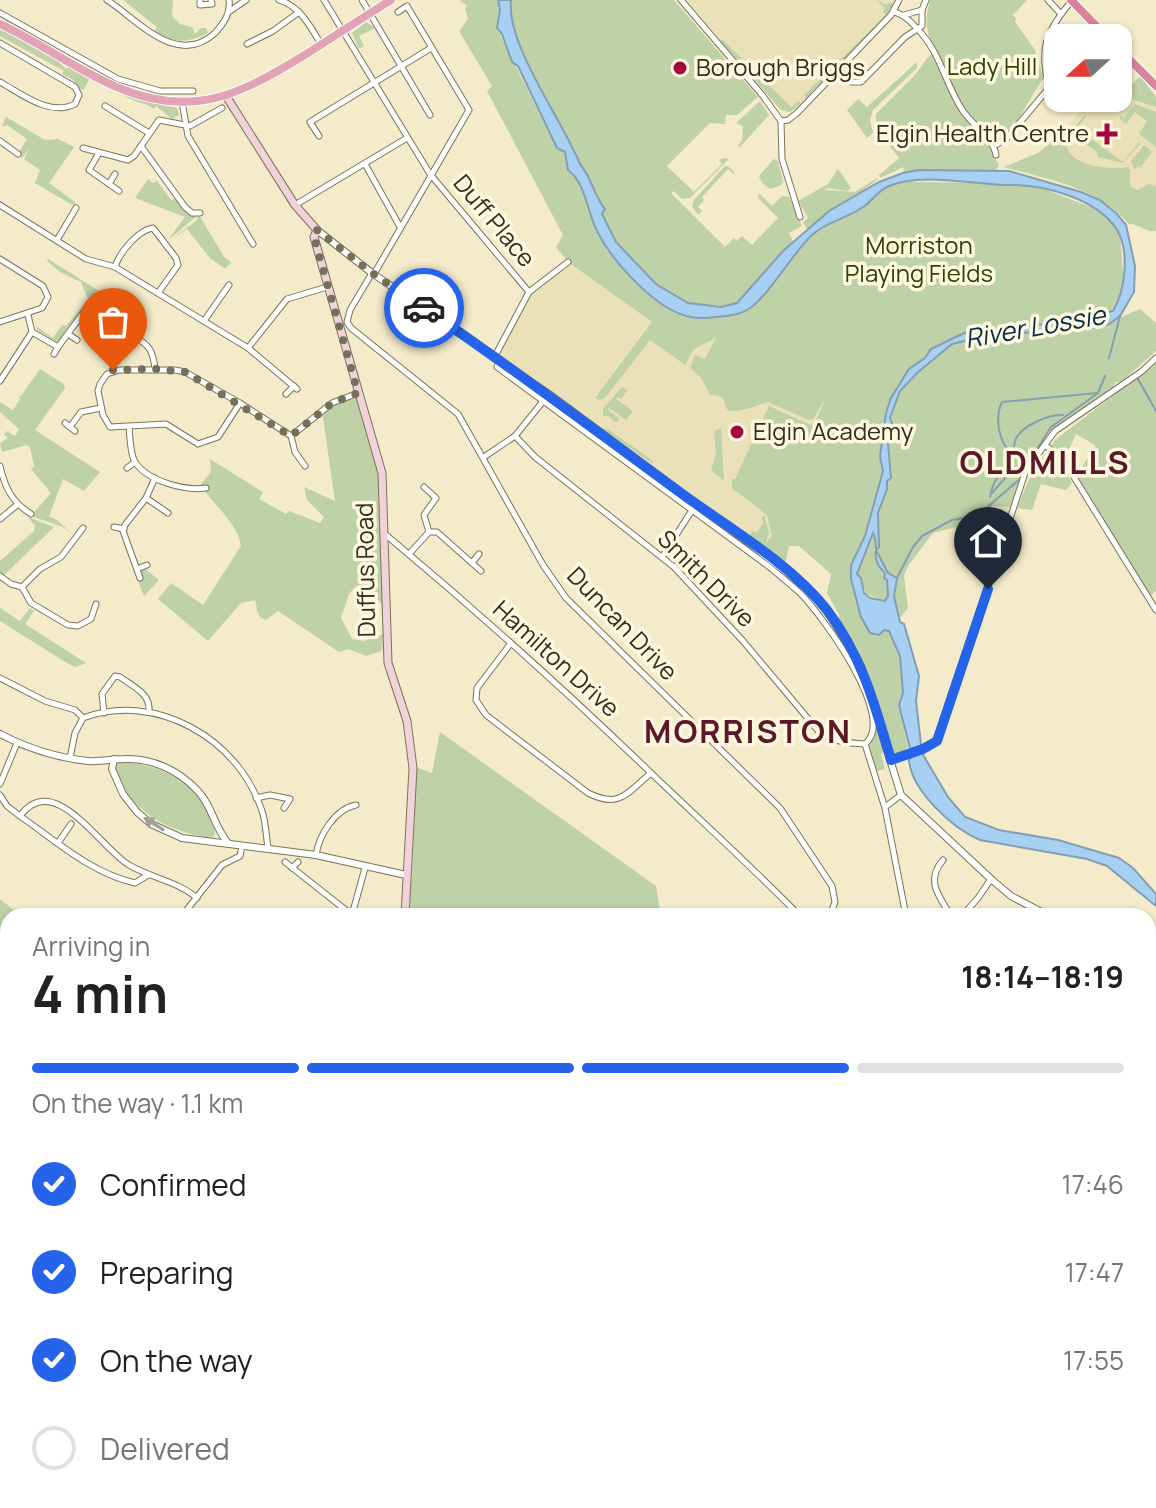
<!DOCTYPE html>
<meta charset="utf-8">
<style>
body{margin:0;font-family:Manrope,sans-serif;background:#f6f6f6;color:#222;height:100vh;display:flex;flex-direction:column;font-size:30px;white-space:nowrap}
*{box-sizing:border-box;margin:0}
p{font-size:26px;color:#767676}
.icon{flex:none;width:44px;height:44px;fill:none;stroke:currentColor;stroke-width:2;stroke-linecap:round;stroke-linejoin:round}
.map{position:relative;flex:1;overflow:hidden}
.panel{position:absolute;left:0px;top:908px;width:1156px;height:600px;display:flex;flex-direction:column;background:#fff;border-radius:24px 24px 0 0;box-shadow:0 2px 6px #0004}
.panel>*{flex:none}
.needle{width:52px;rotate:249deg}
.tools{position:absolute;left:1044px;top:24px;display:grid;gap:16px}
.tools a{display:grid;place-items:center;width:88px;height:88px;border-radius:16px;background:#fff;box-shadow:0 2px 6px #0004;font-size:40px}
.pin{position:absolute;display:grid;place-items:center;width:68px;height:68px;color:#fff;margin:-82px -34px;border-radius:50% 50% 50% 0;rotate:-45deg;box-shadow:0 0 8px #0007}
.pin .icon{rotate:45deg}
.courier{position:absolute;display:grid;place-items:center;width:80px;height:80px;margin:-40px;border:6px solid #2563eb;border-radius:50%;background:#fff;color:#222;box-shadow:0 2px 10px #0007}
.head em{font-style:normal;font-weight:700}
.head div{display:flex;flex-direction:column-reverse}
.head{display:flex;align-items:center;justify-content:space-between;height:136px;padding:0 32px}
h1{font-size:52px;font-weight:700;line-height:60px}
.bar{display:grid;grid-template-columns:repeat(4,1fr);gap:12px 8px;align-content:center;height:96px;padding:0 32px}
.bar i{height:10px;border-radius:6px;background:#e0e0e0}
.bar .current{background:#2563eb}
.bar p{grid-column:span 4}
ol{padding:0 32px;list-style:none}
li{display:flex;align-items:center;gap:24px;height:88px}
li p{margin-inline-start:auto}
li .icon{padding:8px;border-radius:50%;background:#2563eb;color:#fff;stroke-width:4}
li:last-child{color:#767676}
li i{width:44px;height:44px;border:4px solid #e0e0e0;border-radius:50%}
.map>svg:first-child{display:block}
.built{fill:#ebe1b9}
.green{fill:#bed1a7}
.water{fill:#a8d0f2;stroke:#849fb3;stroke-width:2;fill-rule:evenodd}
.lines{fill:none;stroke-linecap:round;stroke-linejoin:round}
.stream{stroke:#849fb3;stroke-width:2}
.minor-casing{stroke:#7b7457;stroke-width:7}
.tertiary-casing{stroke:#7b7457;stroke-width:8}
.secondary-casing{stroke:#7b7457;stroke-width:9}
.primary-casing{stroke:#fff;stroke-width:10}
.trunk-casing{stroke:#fff;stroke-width:10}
.minor{stroke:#fff;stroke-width:5}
.tertiary{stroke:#fff;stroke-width:6}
.secondary{stroke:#f1d1da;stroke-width:7}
.primary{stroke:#e2a3b5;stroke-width:8}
.trunk{stroke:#d8849c;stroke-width:8}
.oneway{fill:#a2a09b}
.done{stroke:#74705c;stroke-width:8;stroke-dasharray:0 14.4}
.route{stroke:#2563eb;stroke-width:10}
.poi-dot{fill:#a20640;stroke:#fff8de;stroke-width:3}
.labels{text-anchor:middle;stroke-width:7;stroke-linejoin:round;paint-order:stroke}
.park-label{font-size:24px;fill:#2d4400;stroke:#fff8de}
.poi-label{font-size:24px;fill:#302d21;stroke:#fff8de;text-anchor:start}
.street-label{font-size:24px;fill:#302d21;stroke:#fff8de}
.water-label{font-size:26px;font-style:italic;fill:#002e4d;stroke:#fff8de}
.district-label{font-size:32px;font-weight:bold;letter-spacing:2px;fill:#5c1829;stroke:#fff8de}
</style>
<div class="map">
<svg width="1156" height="1508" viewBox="0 0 1156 1508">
<rect width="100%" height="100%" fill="#f3ebca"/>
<g class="built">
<path d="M686 0H896L893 9 793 111 787 112 781 110Z"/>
<path d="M1140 76 1156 97V195L1151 199 1075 162 1051 141 1095 98H1118V84L1125 91Z"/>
<path d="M568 262 653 322 870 330 792 508 763 549 583 415 495 356 529 292Z"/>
</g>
<g class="green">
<path d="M123 0H173L172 16 180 24 192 27 195 34 201 28H206L208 33C188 43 173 44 154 32L157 27Z"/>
<path d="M460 0H498L500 10 497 28 555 145 565 152 568 170 575 175 581 187 587 207 607 250 690 317 734 315 784 268 813 234 866 204 875 193 888 187 899 182H920L1031 184 1093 208 1109 219 1120 233 1124 287 1113 311 1079 320 964 333 931 349 925 358 909 369 886 413 880 456 883 471 865 536 851 565V579L861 617 889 630 900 656 903 693 899 705 908 748 891 760 867 680 840 630 839 615 827 593 831 574 799 546H789L785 565 751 540 750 535 752 531 757 532 764 522 761 519 764 515 769 532 766 543 772 536 767 515 732 488V479H735L769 406 815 427 816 420 827 396 813 419 809 420 768 402C761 404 733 416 727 409 724 406 725 400 722 397L710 394 701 378 690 368 695 355 705 359 716 338 694 349 685 365 650 340 605 398 599 400 595 398 652 322 568 262 556 247 563 235 487 91 492 86 459 31 468 19 465 8 467 6Z"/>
<path d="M511 0H674L758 97 737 115H726L725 124 710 123 667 166 694 192 722 164 719 160 724 158 729 159 690 198 682 199 674 191 671 193 725 247 734 238 737 241 742 236 752 245 778 218 758 198 759 193 772 206 782 196 789 197 802 226 789 233 793 241 737 303 721 307 717 305 703 306 688 303 656 284 616 242 601 214 605 209C593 194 592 178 580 164 563 121 506 44 511 0Z"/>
<path d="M876 0 885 4 892 3 893 9 806 98 804 95 886 15 883 11 885 8Z"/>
<path d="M930 0H1027L1013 15 1016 19 1015 22 1035 50 1043 78 1015 125 1000 139H990L995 159 999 164 996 170H918L903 173 904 167 880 178 879 175 899 158C890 145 874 131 876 114L915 75 928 57 936 52C926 34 924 20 930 0Z"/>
<path d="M366 22 375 28 359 36 364 46 359 49 352 33Z"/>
<path d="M0 26 51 54 67 70V67L90 78 84 89 81 90 72 79 62 74 64 71 0 36Z"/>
<path d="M722 39 791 107 798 101 801 103 790 112 781 110 720 41Z"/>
<path d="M917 62V68L873 110 870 120 873 133 867 138 847 110 858 99 867 107Z"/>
<path d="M1140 76 1156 97V107L1125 97 1118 91V84L1125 91Z"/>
<path d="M124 95 177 108 179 115 172 119 156 106 154 109C144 101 135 104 124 95Z"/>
<path d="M760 101 769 115 740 147 738 146 742 140 743 126 736 123Z"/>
<path d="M1135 104 1156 112V147L1139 134 1147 121 1135 112 1126 124 1120 119 1121 115 1124 118Z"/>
<path d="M1084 116 1086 117 1077 128 1123 162 1140 141V144L1123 163 1098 157 1096 151 1077 139 1072 144 1068 139 1069 134Z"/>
<path d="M6 117 45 140 58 139 74 147 49 183 76 203 74 206 35 183 40 170 24 159 30 148 22 158 18 154 27 139 7 125 2 127Z"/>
<path d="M1063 128C1065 136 1064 146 1070 153 1079 167 1114 170 1128 167L1130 170V186L1137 190 1149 184 1156 186V231C1146 233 1140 224 1129 224 1097 187 1049 180 1004 167L1040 152Z"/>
<path d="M1144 145 1156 155 1152 152 1140 168 1138 166 1135 170 1131 161Z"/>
<path d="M774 159 778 161 783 182 781 185 770 189 762 183 759 176Z"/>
<path d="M725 166H728L735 173 734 174 728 169 702 197 704 200 698 207 702 211 698 215 692 206 694 200Z"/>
<path d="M838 169 851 188 847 191 826 188 825 190 855 192 877 178 878 179C856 196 830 210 807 229L803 222 808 218 798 201 828 184Z"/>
<path d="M148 179 153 183 157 181 171 200 176 198 192 215 197 216 168 240 185 217 135 198Z"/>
<path d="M199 215 224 257 231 262 225 269 210 258 187 229 169 241 196 221Z"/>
<path d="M48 259 112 299 108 305 95 294 64 338 57 342 37 330 36 326 53 338 62 325 66 326 88 299 81 282 60 272 47 261Z"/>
<path d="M1140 309 1156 323V351L1121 382H1116L1112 390 1049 432 1020 481 1011 507 992 506 991 527H956L933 533 908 566 904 576 908 608 900 618 894 596 897 578 888 573 876 550 879 546 878 513 887 489V481L890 478 888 464 890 418 900 391 917 373 952 344 999 333 1061 332 1098 327Z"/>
<path d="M1156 363V591L1148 597 1080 487 1077 476 1095 445 1076 434 1062 466 1072 483 1066 490 1041 484 1032 510 1017 508 1032 472 1055 440Z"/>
<path d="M40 369 64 384 65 388 35 430 100 472 84 491 63 479 49 517 54 518 74 535 63 527 31 516 51 493 31 469 34 466 30 447 27 445 2 452 0 443 8 438 4 435 7 431 15 436 19 429 0 412V402L13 410 20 399 19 395 21 396Z"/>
<path d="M622 387 627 390 621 399 618 397 616 399 633 411 626 420 609 408 608 410 619 418 618 422H614L609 416H603V409Z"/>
<path d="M358 393 381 464 385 607 364 586H356L349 594 341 618 352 639 364 641 383 634 382 651 366 656 348 649 339 652 278 611 266 620C255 617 258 608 255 600L241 603 208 641 158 599 171 583 203 605 241 546C239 525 215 506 203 489H197L211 472 210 459 263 492 259 499 286 514 289 511 320 523 324 517 307 500 304 487 335 501 322 411Z"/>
<path d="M599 427 609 430 652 460 653 464Z"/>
<path d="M721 428 724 481 711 470 716 454 714 431Z"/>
<path d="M28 517 54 527 3 576 0 573V561L34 531 35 526Z"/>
<path d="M873 533 877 545 874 549C878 568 893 581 886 602 858 589 872 601 857 574Z"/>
<path d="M144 568 159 580 144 596 138 581 142 579 141 572Z"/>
<path d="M0 608 20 621 30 608 34 611 25 624 86 663 75 667 67 663 0 621Z"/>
<path d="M847 649 860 669 885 749 881 755 885 769 874 772 868 748C871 742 875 737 876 730 878 711 856 666 847 649Z"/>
<path d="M440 732 656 886 661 916H407L412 877 416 767 432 773Z"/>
<path d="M119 762C162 763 210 787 215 835L211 838C166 831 129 812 115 766Z"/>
<path d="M0 899 21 916H8V1330L0 1329Z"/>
<path d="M1148 1154 1156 1158V1508H1123V1500H1148Z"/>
<path d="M166 1500H361L364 1508H166Z"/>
<path d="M989 1500H1027L1026 1508H994Z"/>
</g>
<path class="water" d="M498 0H511C506 45 563 121 580 164 592 178 593 194 605 209L602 214 616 242 656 284 688 303 721 307 737 303 783 251 829 211 879 182 903 173 918 170 1009 171 1081 192 1100 200 1117 214 1126 225 1135 266 1134 292 1120 316 1109 324 1099 327 1061 332 999 333 952 344 917 373 900 391 890 418 893 426 890 428 888 443 891 478 887 481V489L878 513 879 547 876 550 888 573 897 578 894 596 900 622 904 624 919 676 916 701 922 753 948 797 965 817 999 830 1058 840 1119 858 1133 868 1156 894V906L1107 866 1087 859 980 840C953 829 911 790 909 760L912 756 899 705 903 693 900 656 889 631 884 630 879 635 870 633 861 617 851 579V565L865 536 883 471 880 456 886 413 891 398 909 369 925 358 931 349 964 333 1079 320 1113 311C1125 292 1130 251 1117 230 1097 198 1044 185 1010 185 975 185 921 172 889 186 878 191 875 197 866 205 851 217 828 221 813 234 793 252 770 294 750 308 740 315 728 316 716 317 708 318 699 319 691 317 656 311 611 260 596 229 587 210 585 182 568 170L565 152 557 148 518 66 512 62 502 34 497 28 500 10ZM873 533C881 550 868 557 885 573L884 578 887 580 888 596 885 601 870 598 864 593 861 578 857 574Z"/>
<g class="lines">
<g class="stream">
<path d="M1109 358 1120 316"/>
<path d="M1138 379 1156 411"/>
<path d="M1014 455C999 445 994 419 1002 402L1097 393"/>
<path d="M1027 465 1051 427 1098 393 1105 376"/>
<path d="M992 493 1012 470 1030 456"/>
<path d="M990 497C995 471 1003 478 1012 460 1015 454 1013 447 1015 441 1020 426 1049 414 1063 415"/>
<path d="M897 578 913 547 922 536 952 520 977 516 1021 478"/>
</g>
<g class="minor-casing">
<g id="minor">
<path d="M107 0C138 20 177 68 215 33 224 23 231 13 229 0"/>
<path d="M200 0V5L212 4 211 0"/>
<path d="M279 0C300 6 310 26 321 44"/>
<path d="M324 0 430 174 529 292"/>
<path d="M362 0 430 115"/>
<path d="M681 0 763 96 781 121"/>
<path d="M1048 0 1061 14"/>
<path d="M230 11 246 0"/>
<path d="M894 12C906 15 914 25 922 34 941 56 947 88 963 111 973 126 993 137 996 155"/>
<path d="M0 13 118 79 160 91H193"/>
<path d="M904 15 922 10"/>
<path d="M1067 38 1074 31 1083 38"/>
<path d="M0 43 75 87 79 95 75 104C50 117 22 94 0 82"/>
<path d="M247 44 273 31 299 12"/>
<path d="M839 69 851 82H861L905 37 922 26V10L926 0"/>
<path d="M1049 86C1039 50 1046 32 1069 4"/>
<path d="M182 102 188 136 253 244"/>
<path d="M105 106 149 133"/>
<path d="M781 121 788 120 797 113 891 15 899 0"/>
<path d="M781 121 782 159 800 217"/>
<path d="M319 136 310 122 431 48"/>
<path d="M0 141 18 154"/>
<path d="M141 146 185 207 192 213H200"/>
<path d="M994 146 1007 138 1058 77"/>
<path d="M83 148 128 160 134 156 159 120 190 126 222 108"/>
<path d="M99 153 89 170 119 191"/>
<path d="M365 164 399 225"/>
<path d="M109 184 115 174"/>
<path d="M0 205 86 259 115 267 248 348 297 389"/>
<path d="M295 205 407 138"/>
<path d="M57 240 76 208"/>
<path d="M0 259 43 286 48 297 42 308 0 322"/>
<path d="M115 267C119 253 138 230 153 228L176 258 178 265 158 293"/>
<path d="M372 273 350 310 347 322 351 328 458 414 543 565 566 598 780 808 832 886 835 902 830 916"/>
<path d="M374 274 469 110 407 6 398 12"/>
<path d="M204 321 229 285"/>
<path d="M32 332 58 347 95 297"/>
<path d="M68 334 77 340"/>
<path d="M128 344 133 336C150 345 153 351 155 369"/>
<path d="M248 348 287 299 327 287"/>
<path d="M54 354 58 347"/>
<path d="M495 356 529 292 568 262"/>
<path d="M500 359 497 367 767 565C778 574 789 583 800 593 822 615 898 718 865 744"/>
<path d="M0 381 32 332 28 315"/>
<path d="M286 394 294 386"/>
<path d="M240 403 218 437 198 444 166 424 110 427 103 415 98 391 100 384 107 374 119 370H175L185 372 240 403 291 436 332 403 358 393"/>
<path d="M65 423 75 431"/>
<path d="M70 427 81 412 101 408"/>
<path d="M129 427C130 437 130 451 134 460 145 481 185 491 206 488"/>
<path d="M291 436 295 452 305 466"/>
<path d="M515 436 535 457 674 567 743 641 820 733C835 742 848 743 865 744"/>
<path d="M1045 445 1064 461 1156 610"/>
<path d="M484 457 515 436 549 394"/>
<path d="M0 466C5 488 12 502 31 514"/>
<path d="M127 468 135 462"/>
<path d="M424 487 436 498 424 515 429 532"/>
<path d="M146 498 168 513"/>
<path d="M0 519 17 505"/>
<path d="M114 527 124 529"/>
<path d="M386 535C477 611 565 690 650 772 700 820 751 866 800 916"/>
<path d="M409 554 429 532H437L481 571"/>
<path d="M662 557 696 504"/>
<path d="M472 563 479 554"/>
<path d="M137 569 147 565"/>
<path d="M0 576 11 584 22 587 40 569 61 557 83 528"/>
<path d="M140 578 123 531 125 525 146 498 155 478"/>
<path d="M22 587 31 603 68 625 78 626 91 619 96 604"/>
<path d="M511 643 477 688 476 700 486 715 588 793C620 809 627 793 651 773"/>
<path d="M0 678 45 701 75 710 83 718"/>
<path d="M104 713 102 694 115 676 120 677C134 687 151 694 149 712"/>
<path d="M865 744 885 808 906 916"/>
<path d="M70 758 75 733 83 718C156 691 239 739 262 811 266 822 266 836 268 848"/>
<path d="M891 760 923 749 937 741 1026 470 1055 431 1141 372 1156 358"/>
<path d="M0 784 17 743"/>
<path d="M0 795 7 806 20 816"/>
<path d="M256 798 270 795 290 799 284 808"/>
<path d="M885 807 901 795"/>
<path d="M58 843 71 824"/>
<path d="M316 855C319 835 335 809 356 805"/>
<path d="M943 860C925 881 939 896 951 916"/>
<path d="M285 862 352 915 365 868"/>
<path d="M292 868 298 862"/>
<path d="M148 875 135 883C91 873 56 841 20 816 54 769 100 848 129 865 151 878 177 881 197 898"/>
<path d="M182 916 222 865 240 856 242 846"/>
<path d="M962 916 978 898 991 879"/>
<path d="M1151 1121 1156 1105"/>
<path d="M782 1508 787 1500"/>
</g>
</g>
<g class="tertiary-casing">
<g id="tertiary">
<path d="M317 230 372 273 549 394 744 539 806 588 826 609 861 666 901 795 991 879 1011 896 1049 916"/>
<path d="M0 734C27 748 58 758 88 761 100 762 113 759 125 759 152 758 178 770 197 790 212 805 214 827 228 843"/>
<path d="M114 759 112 769 123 794 137 812 151 824 182 838 316 855 406 875"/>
<path d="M1148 968 1156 972"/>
</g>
</g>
<g class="secondary-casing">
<g id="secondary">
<path d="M226 96 295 205 317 230 314 237 382 473 388 663 407 721 413 768 405 916"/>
<path d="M361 1500 364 1508"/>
</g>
</g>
<g class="primary-casing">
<path id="primary" d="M0 24C41 43 78 71 119 88 193 119 241 94 303 56 333 37 362 18 391 0"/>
</g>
<g class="trunk-casing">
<g id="trunk">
<path d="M1071 0 1108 38"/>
<path d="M1118 48 1156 86"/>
</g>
</g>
<use href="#minor" class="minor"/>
<use href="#tertiary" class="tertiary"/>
<use href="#secondary" class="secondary"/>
<use href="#primary" class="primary"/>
<use href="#trunk" class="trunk"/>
</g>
<defs><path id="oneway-solid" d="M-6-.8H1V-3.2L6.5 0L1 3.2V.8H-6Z" transform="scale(2)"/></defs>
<use class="oneway" href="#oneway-solid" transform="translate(154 824) rotate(-148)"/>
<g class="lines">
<path class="done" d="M113 370 155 369 185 372 291 436 332 403 358 393 314 237 317 230 372 273 424 308"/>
<path class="route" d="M424 308C513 368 599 433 685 496 731 529 792 565 827 610 862 656 875 705 891 760L923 749 937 741 988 589"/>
</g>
<g class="poi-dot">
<circle cx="680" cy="68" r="8"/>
<path d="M1103 122h8v8h8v8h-8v8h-8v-8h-8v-8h8z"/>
<circle cx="737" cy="432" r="8"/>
</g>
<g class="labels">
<g class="park-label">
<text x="992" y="75">Lady Hill</text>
<text x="919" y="254">Morriston<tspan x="919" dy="28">Playing Fields</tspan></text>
</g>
<g class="poi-label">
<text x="696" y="76">Borough Briggs</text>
<text x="1089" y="142" text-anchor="end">Elgin Health Centre</text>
<text x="753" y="440">Elgin Academy</text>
</g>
<g class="street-label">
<text transform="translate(494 221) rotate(50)" y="8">Duff Place</text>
<text transform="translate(366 570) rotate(-91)" y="8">Duffus Road</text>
<text transform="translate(706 579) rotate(45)" y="8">Smith Drive</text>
<text transform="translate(622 624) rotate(46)" y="8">Duncan Drive</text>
<text transform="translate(556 659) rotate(42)" y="8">Hamilton Drive</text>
</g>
<g class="water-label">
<text transform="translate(1035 327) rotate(-10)" y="9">River Lossie</text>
</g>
<g class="district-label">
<text x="1045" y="474">OLDMILLS</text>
<text x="748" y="743">MORRISTON</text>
</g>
</g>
</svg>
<div class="tools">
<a><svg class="needle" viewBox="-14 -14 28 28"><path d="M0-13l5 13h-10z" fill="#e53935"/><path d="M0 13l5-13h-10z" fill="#767676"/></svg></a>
</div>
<div class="pin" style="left:113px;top:370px;background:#ea580c"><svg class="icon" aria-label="bag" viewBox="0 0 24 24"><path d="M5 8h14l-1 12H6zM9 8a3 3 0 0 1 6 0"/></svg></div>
<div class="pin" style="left:988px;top:589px;background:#1f2937"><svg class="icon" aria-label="home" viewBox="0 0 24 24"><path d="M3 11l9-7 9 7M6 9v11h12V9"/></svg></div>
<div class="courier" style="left:424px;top:308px"><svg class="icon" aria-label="car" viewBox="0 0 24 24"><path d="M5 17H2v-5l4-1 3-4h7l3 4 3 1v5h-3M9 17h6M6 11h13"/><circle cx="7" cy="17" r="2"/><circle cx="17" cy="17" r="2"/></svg></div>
<section class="panel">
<div class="head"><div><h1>4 min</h1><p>Arriving in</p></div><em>18:14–18:19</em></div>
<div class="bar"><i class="current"></i><i class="current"></i><i class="current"></i><i></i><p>On the way · 1.1 km</p></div>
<ol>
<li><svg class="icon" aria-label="check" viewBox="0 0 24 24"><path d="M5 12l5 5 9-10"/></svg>Confirmed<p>17:46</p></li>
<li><svg class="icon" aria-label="check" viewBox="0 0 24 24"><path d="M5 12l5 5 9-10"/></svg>Preparing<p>17:47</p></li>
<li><svg class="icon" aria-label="check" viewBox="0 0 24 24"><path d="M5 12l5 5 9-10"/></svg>On the way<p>17:55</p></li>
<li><i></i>Delivered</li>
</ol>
</section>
</div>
